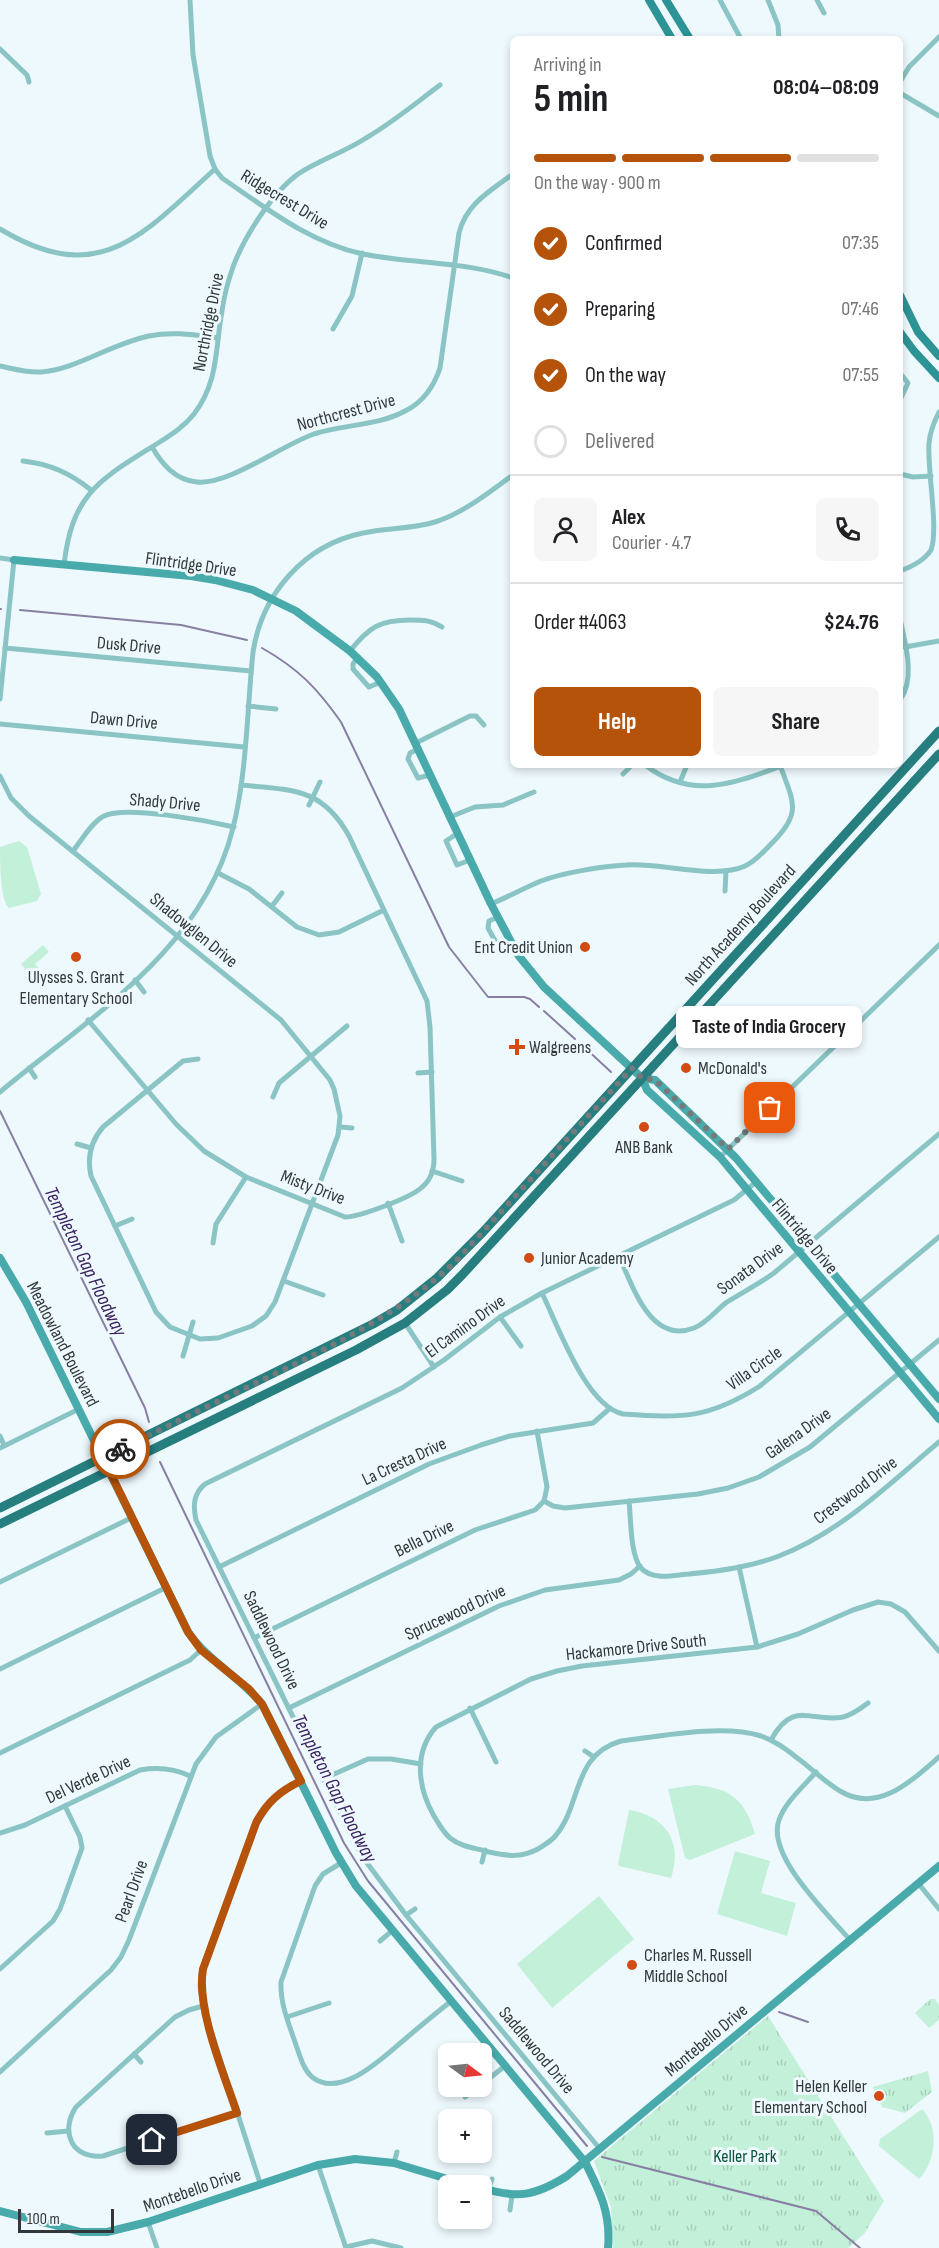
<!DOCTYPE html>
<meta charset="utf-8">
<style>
body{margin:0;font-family:"Sofia Sans Condensed",sans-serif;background:#f6f6f6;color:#202124;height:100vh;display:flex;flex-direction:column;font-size:22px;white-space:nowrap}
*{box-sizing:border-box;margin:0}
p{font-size:20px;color:#757577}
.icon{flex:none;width:33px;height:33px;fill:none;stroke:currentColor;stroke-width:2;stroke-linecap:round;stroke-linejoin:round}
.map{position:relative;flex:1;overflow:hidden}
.side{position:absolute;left:510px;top:36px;width:393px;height:732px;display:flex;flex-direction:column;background:#fff;border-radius:9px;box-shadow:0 3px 9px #0003}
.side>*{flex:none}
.needle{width:39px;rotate:105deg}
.fabs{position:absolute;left:438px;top:2043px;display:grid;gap:12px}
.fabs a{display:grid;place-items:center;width:54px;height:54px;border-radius:9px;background:#fff;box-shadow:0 3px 9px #0003;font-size:30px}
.scale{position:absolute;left:18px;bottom:15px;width:96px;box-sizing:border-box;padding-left:6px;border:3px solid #333739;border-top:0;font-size:16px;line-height:21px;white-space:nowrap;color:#333739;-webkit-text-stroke:4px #eef9fe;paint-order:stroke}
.pin{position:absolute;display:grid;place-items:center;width:51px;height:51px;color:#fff;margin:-26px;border-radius:12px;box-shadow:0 3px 9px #0006}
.courier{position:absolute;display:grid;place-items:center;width:60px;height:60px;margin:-30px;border:4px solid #b45309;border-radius:50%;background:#fff;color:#222;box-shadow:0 2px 8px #0007}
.bubble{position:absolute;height:42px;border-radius:9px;background:#fff;box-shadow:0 3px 9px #0003;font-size:20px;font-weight:700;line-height:42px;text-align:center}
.overview em{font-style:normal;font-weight:700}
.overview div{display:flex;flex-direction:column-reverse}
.overview{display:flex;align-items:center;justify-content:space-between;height:102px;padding:0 24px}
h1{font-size:39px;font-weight:700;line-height:45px}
.bar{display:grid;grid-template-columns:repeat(4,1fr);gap:9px 6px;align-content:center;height:72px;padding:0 24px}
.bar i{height:8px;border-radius:4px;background:#e0e0e0}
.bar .selected{background:#b45309}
.bar p{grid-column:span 4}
.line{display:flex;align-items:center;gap:15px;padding:0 24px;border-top:2px solid #e0e0e0}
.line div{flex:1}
.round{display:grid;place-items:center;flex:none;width:63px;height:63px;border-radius:9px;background:#f6f6f6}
ol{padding:0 24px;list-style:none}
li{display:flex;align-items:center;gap:18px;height:66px}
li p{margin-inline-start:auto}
li .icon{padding:6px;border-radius:50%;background:#b45309;color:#fff;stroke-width:4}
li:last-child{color:#757577}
li i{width:33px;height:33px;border:3px solid #e0e0e0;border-radius:50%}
.primary-button{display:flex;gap:12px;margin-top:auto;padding:12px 24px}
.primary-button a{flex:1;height:69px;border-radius:9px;background:#b45309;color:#fff;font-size:24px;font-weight:700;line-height:69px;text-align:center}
.primary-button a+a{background:#f6f6f6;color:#202124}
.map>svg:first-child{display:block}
.grass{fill:#c3f0d8}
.park{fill:url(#park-tufts)}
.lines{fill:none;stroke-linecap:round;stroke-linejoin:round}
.stream{stroke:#887fa3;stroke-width:2}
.street{stroke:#8ac4c4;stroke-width:5}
.secondary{stroke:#48aaab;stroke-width:8}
.primary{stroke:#2d9394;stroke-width:8}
.highway{stroke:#277e7f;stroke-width:9}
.done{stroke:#747b7e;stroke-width:6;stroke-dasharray:0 10.8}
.route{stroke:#b45309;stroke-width:8}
.poi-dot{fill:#d14b12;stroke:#eef9fe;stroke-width:2}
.labels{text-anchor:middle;stroke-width:6;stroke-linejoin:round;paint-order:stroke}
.street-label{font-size:18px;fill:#333739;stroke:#eef9fe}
.poi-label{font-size:18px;fill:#333739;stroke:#eef9fe;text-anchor:start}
.park-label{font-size:18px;fill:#075338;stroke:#eef9fe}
.water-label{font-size:20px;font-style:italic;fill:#3a2360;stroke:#eef9fe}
</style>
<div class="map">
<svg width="939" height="2248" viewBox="0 0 939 2248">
<defs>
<pattern id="park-tufts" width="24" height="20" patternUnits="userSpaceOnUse" patternTransform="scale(1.5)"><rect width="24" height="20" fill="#c3f0d8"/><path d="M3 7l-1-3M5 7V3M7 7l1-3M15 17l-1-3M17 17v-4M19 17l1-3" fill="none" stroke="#a8ceba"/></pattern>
</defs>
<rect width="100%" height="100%" fill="#eef9fe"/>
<g class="grass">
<path d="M19 841 27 847 41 894 37 901 9 908C0 901 0 862 0 847Z"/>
<path d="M695 1785C731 1788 745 1800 755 1834L690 1860 685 1858 668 1789Z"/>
<path d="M629 1810C666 1816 683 1842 671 1878L619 1866 618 1864Z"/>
<path d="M735 1851 770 1861 761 1893 796 1903 787 1936 717 1914Z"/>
<path d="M599 1896 634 1939 552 2008 517 1964Z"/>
<path d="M922 2109C939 2127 937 2160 919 2179L879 2146 880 2139Z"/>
</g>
<g class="park">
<path d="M43 945 49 952 35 964 44 974 35 982 21 964Z"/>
<path d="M930 1999H935L939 2005V2020L929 2028 915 2013Z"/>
<path d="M768 2016 884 2201 864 2234 848 2248H613L611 2207 594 2161Z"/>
<path d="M928 2071 932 2092 905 2113 882 2107 873 2087Z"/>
</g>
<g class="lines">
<g class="stream">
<path d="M0 609H1"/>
<path d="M20 610 181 625 247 640"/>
<path d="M262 648C299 669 317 688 341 722L449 947 488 997H524L530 999 539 1007"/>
<path d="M544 1011 575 1039"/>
<path d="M583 1046 611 1072"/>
<path d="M0 1111 145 1408 149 1422"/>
<path d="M160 1462 344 1843 368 1881 587 2146"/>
<path d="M779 2012 808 2022"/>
<path d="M602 2157 816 2211 860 2248"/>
</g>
<g class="street">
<path d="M190 0 193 55 210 156 215 169 222 178C266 208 310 243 363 254 413 264 465 261 513 278"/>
<path d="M720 0 741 39"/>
<path d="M768 0 778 25 779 39"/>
<path d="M817 0 824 13"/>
<path d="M0 49 27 75 29 82"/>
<path d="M900 82 909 67 939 37"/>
<path d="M900 93 939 116"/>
<path d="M0 229C100 289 142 235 215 169"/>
<path d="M333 329 352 296 362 253"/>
<path d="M0 366C14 369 27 373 41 372 75 370 113 343 149 336 172 331 195 335 218 338"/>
<path d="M900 373 908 383 900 400"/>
<path d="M152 447C162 464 175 480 197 482 229 485 280 446 314 434 345 424 379 426 407 410 424 401 434 386 440 368L459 233C466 204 490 191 513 174"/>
<path d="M23 461C50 464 70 473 91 490"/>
<path d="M900 474 913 477 931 476"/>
<path d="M0 558 14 560 0 699"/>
<path d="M64 565C72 494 99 480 155 445 169 436 183 428 194 414 219 381 215 349 222 311 224 296 228 281 233 267 244 237 272 193 298 174 319 160 345 152 366 138 392 123 416 103 440 85"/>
<path d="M900 571C911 567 924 561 931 550 939 528 927 471 929 443 930 432 934 422 939 412"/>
<path d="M900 619C905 643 916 678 900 700"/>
<path d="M905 647 939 641"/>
<path d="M5 648 251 671"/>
<path d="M350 651C369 627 380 620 410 620 423 620 431 620 442 627"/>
<path d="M358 657 353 664V669L369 687 381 682"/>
<path d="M248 706 276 709"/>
<path d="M0 724 244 747"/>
<path d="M416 743 470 716H476L484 725"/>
<path d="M418 749 410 753 408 759 418 778 430 775"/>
<path d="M645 765C692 801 735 783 784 765"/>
<path d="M623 774 632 765"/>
<path d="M0 776 11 798 29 816 281 1020 330 1080 334 1089 340 1116 338 1135 275 1302 266 1316 252 1326 218 1338 200 1339 170 1327 156 1312 91 1176C87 1158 90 1142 103 1127L183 1061 198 1059"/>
<path d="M680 782 687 765"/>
<path d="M309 805 320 782"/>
<path d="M450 817 475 807 503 805 534 792"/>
<path d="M458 833 446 841 457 865 470 860"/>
<path d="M73 851C82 840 91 823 104 816 126 805 208 821 234 827"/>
<path d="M218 873 249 889 297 927 319 935 339 932 384 910"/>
<path d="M725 891 726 871"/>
<path d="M491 904C508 897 524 888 541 881 562 873 603 866 626 865 660 862 715 880 745 866 756 861 764 851 772 843 803 812 793 802 780 765"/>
<path d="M272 906 282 893"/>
<path d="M498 917 489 921 488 928 498 946 502 947 510 942"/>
<path d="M135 980 144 992"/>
<path d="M88 1020 176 1124 204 1151 246 1177 345 1217C359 1217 410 1198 421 1188 430 1181 434 1170 434 1159L430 1027 427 1001 349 836C322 787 291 790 241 785"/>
<path d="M29 1068 35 1077"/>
<path d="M418 1073 432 1072"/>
<path d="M0 1092C90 1017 203 950 233 828 247 772 247 710 253 652 262 594 304 545 363 533 387 528 411 529 435 522 464 513 489 492 513 475"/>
<path d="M273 1097 279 1083 347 1026"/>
<path d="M340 1127 352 1128"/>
<path d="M77 1144 91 1148"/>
<path d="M720 1157 939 945"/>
<path d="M432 1171 462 1181"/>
<path d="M388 1203 402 1241"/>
<path d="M115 1226 132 1219"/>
<path d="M213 1243 216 1224 246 1177"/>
<path d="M619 1256C632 1284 650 1345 694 1328 707 1323 716 1310 727 1302 743 1292 759 1284 774 1273L939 1134"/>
<path d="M284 1281 323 1295"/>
<path d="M542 1293C558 1326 586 1406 623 1414 683 1418 708 1419 760 1386L939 1237"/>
<path d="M500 1317 521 1346"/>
<path d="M405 1323 434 1367"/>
<path d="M183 1356 193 1322"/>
<path d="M0 1436 4 1445"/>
<path d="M0 1448 79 1409"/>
<path d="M544 1501 553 1506 565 1508 698 1494 728 1488 759 1477 810 1447 939 1340"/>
<path d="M629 1501C631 1518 630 1555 641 1568 653 1581 674 1575 689 1574 720 1571 750 1567 779 1556 841 1532 889 1484 939 1442"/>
<path d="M219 1567 429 1464 481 1445 510 1436 593 1423 609 1409"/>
<path d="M739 1567 757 1647"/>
<path d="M0 1582 131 1518"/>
<path d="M254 1638 475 1530 535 1510 544 1501 547 1487 537 1431"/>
<path d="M939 1651 905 1612 891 1604 878 1602 853 1610 798 1634 757 1647 582 1666 557 1671 531 1679 436 1727C413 1753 418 1788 434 1816 439 1824 443 1832 450 1838 461 1847 476 1848 489 1852 507 1856 521 1858 538 1849 544 1845 552 1841 556 1835 582 1804 572 1755 621 1741 662 1736 722 1724 761 1736 776 1741 788 1751 800 1760 813 1770 825 1782 840 1791 878 1814 911 1781 939 1757"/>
<path d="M0 1669 165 1588"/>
<path d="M289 1708 499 1606 545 1590 619 1580 631 1574 640 1566"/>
<path d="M470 1708 496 1762"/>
<path d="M771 1740C793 1699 811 1723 843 1717 852 1715 860 1709 868 1703"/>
<path d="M585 1751 594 1757"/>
<path d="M0 1753 190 1660 201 1650"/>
<path d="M816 1772C804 1786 785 1802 779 1820 766 1856 828 1914 850 1940"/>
<path d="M323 1779 368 1759H391L421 1764"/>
<path d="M0 1833 25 1825 140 1770C158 1767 173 1768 190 1776"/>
<path d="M482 1862 485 1850"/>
<path d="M341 1863 323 1874 315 1886 281 1982C280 2004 289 2024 296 2045 300 2056 303 2069 312 2077 341 2100 383 2057 404 2040 419 2027 435 2014 450 2002"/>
<path d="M918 1883 939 1909"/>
<path d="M406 1915 415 1909"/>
<path d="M380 1941 392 1931"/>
<path d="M0 1969 53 1921 60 1909 82 1848 80 1837 65 1806"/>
<path d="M203 2006 189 2010 175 2017 76 2107C60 2131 71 2159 103 2156L237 2113"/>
<path d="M287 2017 329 2003"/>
<path d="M134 2054 141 2062"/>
<path d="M0 2072 111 1970 121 1957 129 1940 196 1764 216 1737 262 1704"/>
<path d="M482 2084 505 2066"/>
<path d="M465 2097 479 2086"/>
<path d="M47 2133 68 2131"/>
<path d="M600 2149 406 1915 361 1855 196 1520C193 1506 193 1494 205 1484L402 1388 444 1360 500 1317 542 1293 734 1200 756 1182"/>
<path d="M394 2163 397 2152"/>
<path d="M318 2165 346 2248"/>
<path d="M260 2183 203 2006 200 1986 205 1960 256 1823C266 1802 280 1791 301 1781"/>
<path d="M488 2190 492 2179"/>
<path d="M510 2210 512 2195"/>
<path d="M148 2222 157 2248"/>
<path d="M346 2247 372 2241 401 2248"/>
</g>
<g class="secondary">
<path d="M14 560 191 576 215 580 253 590 296 611 350 651 377 677 399 709 491 904 518 955 544 987 642 1078 647 1090 720 1157 939 1419"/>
<path d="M642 1078 655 1080 736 1158 939 1399"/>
<path d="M0 1258 26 1302 188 1632C208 1661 240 1677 262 1704L336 1853 356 1886 585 2162C600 2192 611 2213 608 2248"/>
<path d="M482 2188C518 2199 535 2196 567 2176L939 1866"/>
<path d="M0 2211 81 2232H107L148 2222 318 2165 355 2159 394 2163 471 2186"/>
</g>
<g class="primary">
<path d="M649 0 672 39"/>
<path d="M666 0 690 39"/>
<path d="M900 295 918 332 939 356"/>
<path d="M900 332 914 351 939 378"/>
</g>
<g class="highway">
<path d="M0 1508 373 1324 397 1310 437 1278 483 1232 939 731"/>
<path d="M0 1524 356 1350 405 1323 447 1290 462 1275 939 754"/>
</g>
</g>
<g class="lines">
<path class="done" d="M120 1449C168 1426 216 1402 264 1379 334 1345 402 1313 458 1259L632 1068 642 1078 655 1080 728 1149 770 1108"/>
<path class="route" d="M120 1449 103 1458 188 1632 201 1650 249 1689 262 1704 301 1781C280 1791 267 1802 256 1823L203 1969C196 2008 224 2074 237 2113L152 2140"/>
</g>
<g class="poi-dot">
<circle cx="585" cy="947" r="6"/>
<circle cx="76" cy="957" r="6"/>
<path d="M514 1038h6v6h6v6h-6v6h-6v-6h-6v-6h6z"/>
<circle cx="686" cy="1068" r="6"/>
<circle cx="644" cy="1127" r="6"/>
<circle cx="529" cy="1258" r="6"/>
<circle cx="632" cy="1965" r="6"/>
<circle cx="879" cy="2096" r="6"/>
</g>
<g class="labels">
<g class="street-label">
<text transform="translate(285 199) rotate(31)" y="6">Ridgecrest Drive</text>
<text transform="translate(208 322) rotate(-79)" y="6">Northridge Drive</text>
<text transform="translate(346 412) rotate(-15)" y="6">Northcrest Drive</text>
<text transform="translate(191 564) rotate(8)" y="6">Flintridge Drive</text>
<text transform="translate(129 645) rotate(5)" y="6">Dusk Drive</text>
<text transform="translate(124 720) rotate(5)" y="6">Dawn Drive</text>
<text transform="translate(165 802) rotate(5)" y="6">Shady Drive</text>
<text transform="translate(740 925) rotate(-48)" y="6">North Academy Boulevard</text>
<text transform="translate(194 930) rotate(39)" y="6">Shadowglen Drive</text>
<text transform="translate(313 1187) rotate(21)" y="6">Misty Drive</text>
<text transform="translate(805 1236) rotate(50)" y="6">Flintridge Drive</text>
<text transform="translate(750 1268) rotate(-36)" y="6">Sonata Drive</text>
<text transform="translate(465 1326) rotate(-36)" y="6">El Camino Drive</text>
<text transform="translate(63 1344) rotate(63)" y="6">Meadowland Boulevard</text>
<text transform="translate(754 1368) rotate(-35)" y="6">Villa Circle</text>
<text transform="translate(798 1433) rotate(-35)" y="6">Galena Drive</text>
<text transform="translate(404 1461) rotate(-25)" y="6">La Cresta Drive</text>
<text transform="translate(855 1490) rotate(-37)" y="6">Crestwood Drive</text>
<text transform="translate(424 1538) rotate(-26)" y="6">Bella Drive</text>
<text transform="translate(455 1612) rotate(-25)" y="6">Sprucewood Drive</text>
<text transform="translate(272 1640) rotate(64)" y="6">Saddlewood Drive</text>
<text transform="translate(636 1647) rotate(-6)" y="6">Hackamore Drive South</text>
<text transform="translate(88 1779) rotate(-25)" y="6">Del Verde Drive</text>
<text transform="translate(131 1891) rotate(-70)" y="6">Pearl Drive</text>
<text transform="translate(706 2040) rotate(-40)" y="6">Montebello Drive</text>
<text transform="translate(537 2050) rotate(50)" y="6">Saddlewood Drive</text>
<text transform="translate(192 2190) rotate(-19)" y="6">Montebello Drive</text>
</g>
<g class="poi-label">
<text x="573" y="953" text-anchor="end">Ent Credit Union</text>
<text x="76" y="983" text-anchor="middle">Ulysses S. Grant<tspan x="76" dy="21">Elementary School</tspan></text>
<text x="529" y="1053">Walgreens</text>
<text x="698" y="1074">McDonald's</text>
<text x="644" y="1153" text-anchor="middle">ANB Bank</text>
<text x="541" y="1264">Junior Academy</text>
<text x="644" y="1961">Charles M. Russell<tspan x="644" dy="21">Middle School</tspan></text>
<text x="867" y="2092" text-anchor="end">Helen Keller<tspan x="867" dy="21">Elementary School</tspan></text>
</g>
<g class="park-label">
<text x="745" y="2162">Keller Park</text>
</g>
<g class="water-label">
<text transform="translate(86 1261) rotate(64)" y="7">Templeton Gap Floodway</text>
<text transform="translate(335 1788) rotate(63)" y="7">Templeton Gap Floodway</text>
</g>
</g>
</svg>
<div class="fabs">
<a><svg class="needle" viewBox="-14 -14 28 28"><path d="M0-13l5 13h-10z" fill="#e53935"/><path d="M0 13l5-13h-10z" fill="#757577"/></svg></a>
<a>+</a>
<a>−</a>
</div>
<div class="scale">100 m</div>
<div class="pin" style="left:770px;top:1108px;background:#ea580c"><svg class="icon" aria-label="bag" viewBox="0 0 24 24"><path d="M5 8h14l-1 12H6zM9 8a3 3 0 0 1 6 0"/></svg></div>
<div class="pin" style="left:152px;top:2140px;background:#1f2937"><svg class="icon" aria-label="home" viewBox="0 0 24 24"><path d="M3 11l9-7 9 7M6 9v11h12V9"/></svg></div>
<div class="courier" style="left:120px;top:1449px"><svg class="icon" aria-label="bike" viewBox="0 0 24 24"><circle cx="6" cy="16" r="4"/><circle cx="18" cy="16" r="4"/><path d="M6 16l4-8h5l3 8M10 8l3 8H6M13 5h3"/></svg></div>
<div class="bubble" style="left:676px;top:1006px;width:186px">Taste of India Grocery</div>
<section class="side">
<div class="overview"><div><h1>5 min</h1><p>Arriving in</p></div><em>08:04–08:09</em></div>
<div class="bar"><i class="selected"></i><i class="selected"></i><i class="selected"></i><i></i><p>On the way · 900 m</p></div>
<ol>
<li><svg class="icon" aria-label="check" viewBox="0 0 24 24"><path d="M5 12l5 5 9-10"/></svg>Confirmed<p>07:35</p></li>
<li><svg class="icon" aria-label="check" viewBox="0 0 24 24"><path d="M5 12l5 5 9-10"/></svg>Preparing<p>07:46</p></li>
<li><svg class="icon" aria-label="check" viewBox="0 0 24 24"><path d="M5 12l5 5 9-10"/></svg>On the way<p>07:55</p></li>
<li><i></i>Delivered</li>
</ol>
<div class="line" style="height:108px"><a class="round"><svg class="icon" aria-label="person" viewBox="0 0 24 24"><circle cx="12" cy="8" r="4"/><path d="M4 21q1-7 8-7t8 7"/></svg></a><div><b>Alex</b><p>Courier · 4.7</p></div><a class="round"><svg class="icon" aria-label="phone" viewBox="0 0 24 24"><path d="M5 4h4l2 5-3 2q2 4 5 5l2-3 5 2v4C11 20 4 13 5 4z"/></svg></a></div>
<div class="line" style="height:78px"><div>Order #4063</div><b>$24.76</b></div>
<div class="primary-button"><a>Help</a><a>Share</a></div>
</section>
</div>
